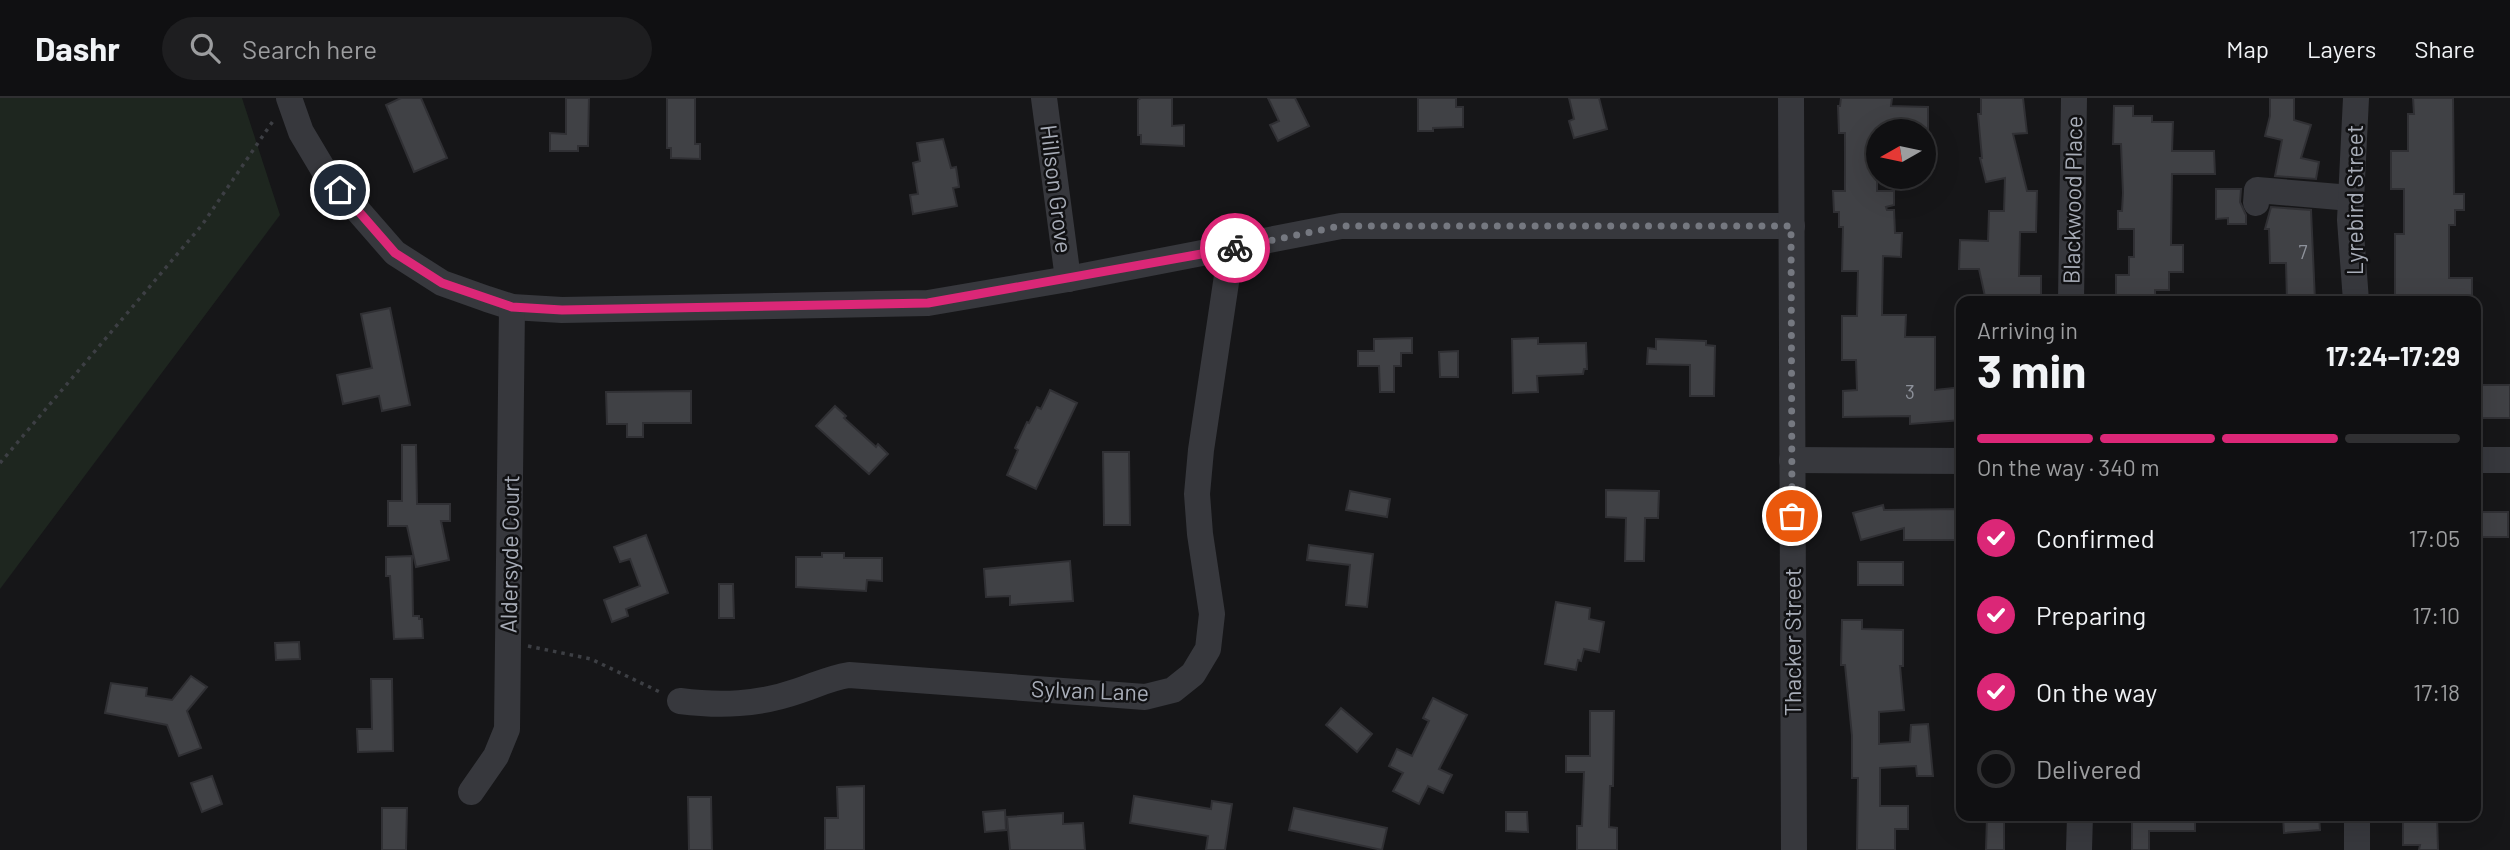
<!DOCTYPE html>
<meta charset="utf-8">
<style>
body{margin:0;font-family:Barlow,sans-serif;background:#1e1e20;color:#f1f3f6;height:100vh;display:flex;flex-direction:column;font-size:26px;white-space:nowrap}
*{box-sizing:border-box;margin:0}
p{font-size:23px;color:#9c9d9f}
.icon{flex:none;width:38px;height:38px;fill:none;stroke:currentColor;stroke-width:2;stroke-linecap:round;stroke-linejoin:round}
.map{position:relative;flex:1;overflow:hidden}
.drawer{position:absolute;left:1956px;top:198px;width:525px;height:525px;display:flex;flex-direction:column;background:#101012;border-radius:14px;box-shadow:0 7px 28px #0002,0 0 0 2px #303032}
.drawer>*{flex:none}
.needle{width:46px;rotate:261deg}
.buttons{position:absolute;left:1866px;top:21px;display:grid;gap:14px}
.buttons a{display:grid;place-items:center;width:70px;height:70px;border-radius:50%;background:#101012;box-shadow:0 7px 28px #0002,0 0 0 2px #303032;font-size:35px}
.pin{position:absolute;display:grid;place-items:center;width:60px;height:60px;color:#fff;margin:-30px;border:4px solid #fff;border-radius:50%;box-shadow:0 2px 7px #0007}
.courier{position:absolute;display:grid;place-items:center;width:70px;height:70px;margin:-35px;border:5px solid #db2777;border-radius:50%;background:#fff;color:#222;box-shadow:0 2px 9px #0007}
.head em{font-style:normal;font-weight:700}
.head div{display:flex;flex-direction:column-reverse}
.head{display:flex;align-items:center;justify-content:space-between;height:119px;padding:0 21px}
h1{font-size:46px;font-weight:700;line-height:52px}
.bar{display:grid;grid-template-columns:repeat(4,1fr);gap:10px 7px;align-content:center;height:84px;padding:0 21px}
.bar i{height:9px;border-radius:5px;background:#303032}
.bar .selected{background:#db2777}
.bar p{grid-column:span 4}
ol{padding:0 21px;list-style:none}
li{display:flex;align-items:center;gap:21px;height:77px}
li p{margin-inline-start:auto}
li .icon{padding:7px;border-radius:50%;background:#db2777;color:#fff;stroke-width:4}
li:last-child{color:#9c9d9f}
li i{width:38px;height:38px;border:4px solid #303032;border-radius:50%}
header{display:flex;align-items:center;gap:42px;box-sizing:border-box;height:98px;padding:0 35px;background:#101012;border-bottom:2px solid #303032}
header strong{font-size:33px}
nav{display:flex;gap:38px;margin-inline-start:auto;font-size:24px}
.search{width:490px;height:63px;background:#1e1e20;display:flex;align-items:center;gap:18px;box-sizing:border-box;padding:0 24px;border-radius:38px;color:#9c9d9f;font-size:26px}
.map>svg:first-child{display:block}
.green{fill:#1e261f}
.building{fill:#404145;stroke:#303034;stroke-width:2}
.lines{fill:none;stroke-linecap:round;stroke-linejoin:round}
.path{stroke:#3d3f44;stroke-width:3.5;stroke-dasharray:3.5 5;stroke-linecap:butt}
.minor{stroke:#37383d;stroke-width:26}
.done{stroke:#757880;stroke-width:7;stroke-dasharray:0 12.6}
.route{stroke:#db2777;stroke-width:9}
.labels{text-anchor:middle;stroke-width:5;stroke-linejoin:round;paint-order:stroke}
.number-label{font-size:19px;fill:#8e929b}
.street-label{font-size:23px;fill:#a8adb8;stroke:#111113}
</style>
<header>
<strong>Dashr</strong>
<div class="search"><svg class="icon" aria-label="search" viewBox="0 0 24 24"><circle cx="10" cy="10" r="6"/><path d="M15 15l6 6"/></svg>Search here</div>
<nav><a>Map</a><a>Layers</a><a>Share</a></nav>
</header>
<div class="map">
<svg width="2510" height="752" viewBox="0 0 2510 752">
<rect width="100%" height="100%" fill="#161618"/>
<path class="green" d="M0 0H242L280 117 0 491Z"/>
<g class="building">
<path d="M401 0H421L447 60 414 74 386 7Z"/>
<path d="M566 0H589L588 48H578V53H550V35L566 36Z"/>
<path d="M667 0H695V46H700V61L671 60V50H667Z"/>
<path d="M1141 0H1172V28L1184 27V48L1141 46V37H1138V2Z"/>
<path d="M1268 0H1295L1309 28 1278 43 1270 27 1279 23Z"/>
<path d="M1418 0H1456V9H1463V29L1433 30V33H1418Z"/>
<path d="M1569 0H1599L1607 31 1574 40 1569 23 1574 21Z"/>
<path d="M1841 0H1892L1891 8 1928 9V33H1877V93H1894V107L1886 109 1887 112H1894L1895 135H1902L1901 159 1883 158 1882 217H1906L1905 239H1935V292L1962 289V322L1910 326V318L1843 319V293L1857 292 1856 262H1842V218H1857L1858 173H1842L1843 129H1839V114H1834L1833 93H1845V35H1839L1838 8H1840Z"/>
<path d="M1981 0H2023L2027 35 2013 36 2027 93H2037L2036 134H2020L2019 178H2041V199L2024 203H1986L1979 171H1959L1960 142 1988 143 1989 113H2004L2005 80 1986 84 1980 60H1982L1978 16H1981Z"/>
<path d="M2270 0H2294V22L2311 27 2301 60 2319 64 2316 81 2275 78 2282 42 2265 38 2270 18Z"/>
<path d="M2413 0H2453L2454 96H2464V112H2455V127H2449V180H2472V202L2403 203V197H2395V136H2404V91H2391V53H2408V16H2414Z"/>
<path d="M2114 8H2133V18H2152V24H2173L2172 53H2214L2215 76H2172L2171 147H2183V174H2169V192H2155V203H2116V177H2129V159H2134V131H2118V113H2122L2123 95 2121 46H2113Z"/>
<path d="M943 41 951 70 956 69 959 89 953 90 957 108 913 116 910 97 918 96 913 65 920 63 917 45Z"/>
<path d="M2216 91H2241L2240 104 2246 117V126H2228V120L2216 121Z"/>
<path d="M2271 109 2311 112 2315 203H2287L2286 165H2270L2269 131H2265Z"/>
<path d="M390 210 410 307 382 313 379 298 343 306 337 277 372 270 361 216Z"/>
<path d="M1412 240V255H1401V268H1394V294H1380L1379 268H1358V253H1374V241Z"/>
<path d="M1538 240V246L1586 245 1587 271H1584L1583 276 1537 278 1538 294 1513 295 1512 241Z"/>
<path d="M1656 241 1706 243V247L1715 248 1714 298H1690V267L1647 266 1648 250 1656 251Z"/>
<path d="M1458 253V279H1440L1439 254Z"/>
<rect x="2476" y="287" width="34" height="33"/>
<path d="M1050 292 1077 305 1036 391 1007 377 1018 352 1015 350 1027 324 1029 325 1037 309 1041 311Z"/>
<path d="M691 293V325H643V339H627V326H607L606 294Z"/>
<path d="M835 308 846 318 844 320 876 349 878 346 888 356 869 376 816 328Z"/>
<path d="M402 347H416L417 406H450V423H441L449 462 416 469 407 428H388V403H402Z"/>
<path d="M1103 354H1129L1130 427H1104Z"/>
<path d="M1606 392 1659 393 1658 420H1645L1644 463H1625L1626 420 1606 419Z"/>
<path d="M1350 393 1390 401 1387 419 1346 412Z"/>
<path d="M1883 407 1884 412 1962 411V442H1904V430L1861 442 1853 415Z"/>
<rect x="2476" y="414" width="32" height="25"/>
<path d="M646 437 668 495 626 511 628 518 612 524 604 502 640 488 630 461 620 464 614 449Z"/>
<path d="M1309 447 1373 456 1367 509 1346 507 1350 467 1307 462Z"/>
<path d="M822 455H844V460H882V483L867 482 866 493 796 489V459H822Z"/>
<path d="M412 458 413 518H419V521H422L423 540 394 541 390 478H386V459Z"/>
<path d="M1070 463 1073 503 1010 507V498L986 499 984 471Z"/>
<rect x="1858" y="464" width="45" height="23"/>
<path d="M719 486H733L734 520H719Z"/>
<path d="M1556 504 1590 510 1589 521 1604 524 1599 554 1584 551 1581 563 1578 562 1576 572 1545 566Z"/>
<path d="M1842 522H1862V531L1903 532V568H1900L1904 612 1879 614V646L1910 644 1911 627 1928 626 1933 678H1917L1916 668 1880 670V708H1908V731H1895V752H1857L1858 680H1852V638L1845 567H1841Z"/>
<path d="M299 544 300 561 276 562 275 545Z"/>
<path d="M191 578 207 589 187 613 201 650 179 658 167 627 105 615 111 585 147 590 146 598 172 602Z"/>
<path d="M371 581H392L393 653 358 654 357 631H372Z"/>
<path d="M1433 600 1467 617 1439 671 1452 677 1443 695 1428 688 1419 706 1393 693 1403 675 1389 668 1397 651 1412 658 1429 623 1423 620Z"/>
<path d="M1341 610 1372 636 1357 654 1326 627Z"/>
<path d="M1590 613H1614L1613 688H1610L1609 729 1617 730V752H1577V728H1582L1584 674H1566V658H1590Z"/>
<path d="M212 678 222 706 202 714 191 685Z"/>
<path d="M864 688V752H825V720H838L837 689Z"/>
<path d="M1134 698 1211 711 1212 703 1232 706 1225 752H1206L1208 738 1130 725Z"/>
<path d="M688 699H711L712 752H689Z"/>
<path d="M382 710H407L406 752H382Z"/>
<path d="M1294 710 1387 730 1382 752 1289 732Z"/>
<path d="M1005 712 1006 732 985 734 983 714Z"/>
<path d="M1506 714H1527L1528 734 1506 733Z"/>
<path d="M1063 715V726L1083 725 1085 752H1010L1007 719Z"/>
<path d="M1987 718H2004V752H1986Z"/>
<path d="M2132 718H2195V733H2149V752H2132Z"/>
<path d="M2283 718H2319L2320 732 2284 735Z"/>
<path d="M2403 718H2437L2438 752H2419L2420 747H2403Z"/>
</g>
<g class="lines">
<g class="path">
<path d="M0 365 202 127 273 23"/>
<path d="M528 548 591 561 662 595"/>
</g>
<g class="minor">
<path d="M289 0 301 34 326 76 395 155 442 185 487 201 512 209 562 212 928 205 1068 181 1341 128H1792"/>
<path d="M1044 0 1068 181"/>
<path d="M1791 0 1794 752"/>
<path d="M2256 105 2257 92 2351 100"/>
<path d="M2071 203 2074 0"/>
<path d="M2356 203 2350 122 2356 0"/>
<path d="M1792 362 1962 363"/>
<path d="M2476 362H2510"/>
<path d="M680 603C720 608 758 607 798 593 816 587 830 580 849 577L1145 599 1173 592 1193 576 1208 551 1212 516 1200 436 1197 396 1201 352 1231 151"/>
<path d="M471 694 496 658 507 631 512 209"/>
<path d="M2079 752 2080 718"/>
<path d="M2357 752V718"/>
</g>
</g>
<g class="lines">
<path class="done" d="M1235 150 1340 128H1791L1792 418"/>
<path class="route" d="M340 92 395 155 442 185 512 209 562 212 928 205 1235 150"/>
</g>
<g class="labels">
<g class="number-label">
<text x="2303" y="161">7</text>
<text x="1910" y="301">3</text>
</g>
<g class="street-label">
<text transform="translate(1056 91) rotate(83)" y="8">Hillson Grove</text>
<text transform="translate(2073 102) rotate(-89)" y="8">Blackwood Place</text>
<text transform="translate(2355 102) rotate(-90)" y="8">Lyrebird Street</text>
<text transform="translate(510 456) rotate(-89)" y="8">Aldersyde Court</text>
<text transform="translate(1793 544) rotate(-90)" y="8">Thacker Street</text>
<text transform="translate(1090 593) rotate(2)" y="8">Sylvan Lane</text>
</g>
</g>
</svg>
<div class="buttons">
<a><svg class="needle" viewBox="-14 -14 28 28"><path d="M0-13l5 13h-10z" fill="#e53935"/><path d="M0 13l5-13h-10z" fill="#9c9d9f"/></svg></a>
</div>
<div class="pin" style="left:1792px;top:418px;background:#ea580c"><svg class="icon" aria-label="bag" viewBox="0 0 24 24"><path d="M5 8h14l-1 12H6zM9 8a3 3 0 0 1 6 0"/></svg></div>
<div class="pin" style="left:340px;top:92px;background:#1f2937"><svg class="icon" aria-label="home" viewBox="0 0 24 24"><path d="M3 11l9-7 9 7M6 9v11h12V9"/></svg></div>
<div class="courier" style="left:1235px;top:150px"><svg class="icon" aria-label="bike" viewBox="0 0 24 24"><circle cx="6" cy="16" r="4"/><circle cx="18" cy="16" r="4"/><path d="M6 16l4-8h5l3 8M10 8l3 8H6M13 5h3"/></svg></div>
<section class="drawer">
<div class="head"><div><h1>3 min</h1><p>Arriving in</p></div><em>17:24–17:29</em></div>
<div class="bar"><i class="selected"></i><i class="selected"></i><i class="selected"></i><i></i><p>On the way · 340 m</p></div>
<ol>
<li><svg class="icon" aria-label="check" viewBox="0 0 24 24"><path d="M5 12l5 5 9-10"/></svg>Confirmed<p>17:05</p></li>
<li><svg class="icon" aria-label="check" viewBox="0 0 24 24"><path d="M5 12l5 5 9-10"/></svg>Preparing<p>17:10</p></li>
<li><svg class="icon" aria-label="check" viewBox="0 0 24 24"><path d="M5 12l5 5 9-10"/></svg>On the way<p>17:18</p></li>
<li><i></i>Delivered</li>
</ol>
</section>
</div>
